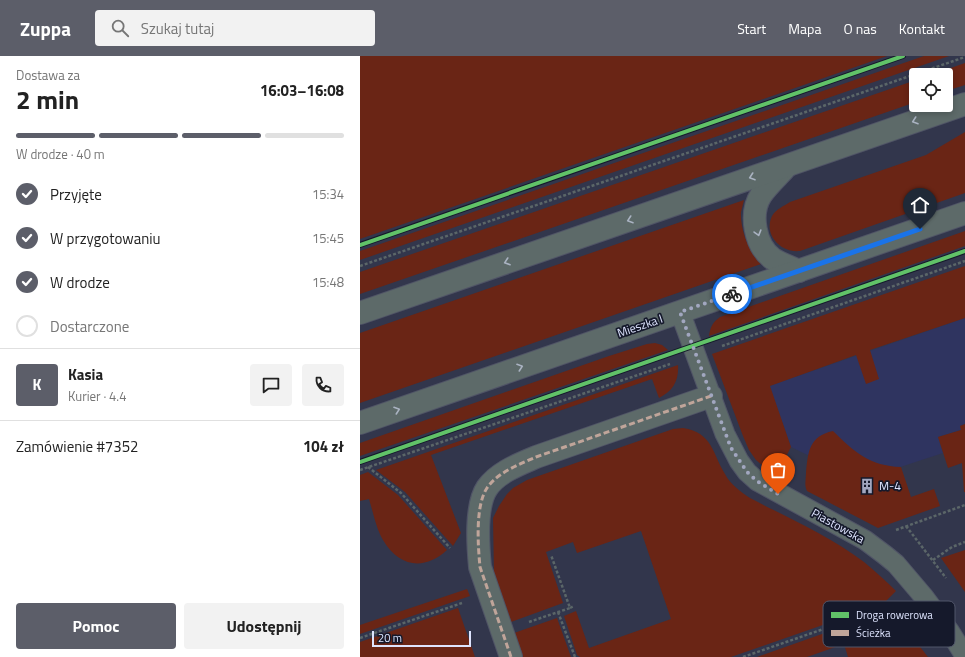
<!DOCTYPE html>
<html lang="pl">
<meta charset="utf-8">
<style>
body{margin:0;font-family:"Titillium Web",sans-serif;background:#f2f2f2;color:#222;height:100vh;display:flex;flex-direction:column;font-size:15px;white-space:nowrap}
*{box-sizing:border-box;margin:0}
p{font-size:13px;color:#767676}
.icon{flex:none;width:22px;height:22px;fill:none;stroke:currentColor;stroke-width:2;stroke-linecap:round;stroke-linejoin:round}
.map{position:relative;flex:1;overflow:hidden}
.drawer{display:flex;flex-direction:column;background:#fff;width:360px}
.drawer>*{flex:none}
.fabs{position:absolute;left:549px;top:12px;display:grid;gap:8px}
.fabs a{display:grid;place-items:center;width:44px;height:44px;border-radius:4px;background:#fff;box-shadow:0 2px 6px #0003;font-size:20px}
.scale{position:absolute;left:12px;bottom:10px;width:99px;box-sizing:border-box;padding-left:4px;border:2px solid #dee4fe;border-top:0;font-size:11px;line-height:14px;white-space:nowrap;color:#dee4fe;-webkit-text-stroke:3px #15192b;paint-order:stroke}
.pin{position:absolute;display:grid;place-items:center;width:34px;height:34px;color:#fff;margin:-41px -17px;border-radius:50% 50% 50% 0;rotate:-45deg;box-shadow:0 0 4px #0007}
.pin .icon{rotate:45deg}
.courier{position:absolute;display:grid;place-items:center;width:40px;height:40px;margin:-20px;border:3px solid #1a73e8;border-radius:50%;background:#fff;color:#222;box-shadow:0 1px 5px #0007}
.overview em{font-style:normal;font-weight:700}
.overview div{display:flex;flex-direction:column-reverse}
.overview{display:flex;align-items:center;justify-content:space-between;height:68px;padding:0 16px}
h1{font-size:26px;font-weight:700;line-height:30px}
.bar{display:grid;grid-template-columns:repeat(4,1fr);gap:6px 4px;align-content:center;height:48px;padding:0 16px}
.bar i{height:5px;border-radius:3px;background:#e0e0e0}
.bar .selected{background:#5c5e69}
.bar p{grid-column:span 4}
.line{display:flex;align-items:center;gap:10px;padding:0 16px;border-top:1px solid #e0e0e0}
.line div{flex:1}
.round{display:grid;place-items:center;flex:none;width:42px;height:42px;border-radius:4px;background:#f2f2f2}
ol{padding:0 16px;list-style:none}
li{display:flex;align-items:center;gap:12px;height:44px}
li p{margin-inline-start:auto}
li .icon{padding:4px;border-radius:50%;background:#5c5e69;color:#fff;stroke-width:4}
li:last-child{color:#767676}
li i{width:22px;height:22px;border:2px solid #e0e0e0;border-radius:50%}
.cta{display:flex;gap:8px;margin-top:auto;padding:8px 16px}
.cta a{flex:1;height:46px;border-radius:4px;background:#5c5e69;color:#fff;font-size:16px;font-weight:700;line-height:46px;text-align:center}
.cta a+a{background:#f2f2f2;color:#222}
header{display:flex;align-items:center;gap:24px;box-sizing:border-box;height:56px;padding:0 20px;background:#5c5e69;color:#fff}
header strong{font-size:19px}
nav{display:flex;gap:22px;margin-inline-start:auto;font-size:14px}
.search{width:280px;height:36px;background:#f2f2f2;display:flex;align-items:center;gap:10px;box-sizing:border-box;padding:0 14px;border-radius:4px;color:#767676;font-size:15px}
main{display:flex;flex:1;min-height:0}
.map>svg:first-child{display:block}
.built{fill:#2f3460}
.green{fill:#6a2515}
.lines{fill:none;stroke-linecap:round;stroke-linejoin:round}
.service-casing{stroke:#505466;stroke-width:21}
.minor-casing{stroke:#505466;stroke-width:24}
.tertiary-casing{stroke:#505466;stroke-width:24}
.path{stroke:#5b6668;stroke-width:2.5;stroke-dasharray:3 2;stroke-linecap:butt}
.service{stroke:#5d6a69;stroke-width:19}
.minor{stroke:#5d6a69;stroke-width:22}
.tertiary{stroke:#5d6a69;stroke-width:22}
.quiet{stroke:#c0a59a;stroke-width:3;stroke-dasharray:6 3;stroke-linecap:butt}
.cycleway-casing{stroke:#15192b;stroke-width:6}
.cycleway{stroke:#61c268;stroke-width:4}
.oneway{stroke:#aab3c2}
.done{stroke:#a2a7c0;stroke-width:4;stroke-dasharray:0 7.2}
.route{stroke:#1a73e8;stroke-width:5}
.labels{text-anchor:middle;stroke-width:3.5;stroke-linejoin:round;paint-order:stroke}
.street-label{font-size:12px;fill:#dee4fe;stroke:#15192b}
.poi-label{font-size:12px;fill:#dee4fe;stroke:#15192b;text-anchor:start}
.key{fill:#15192b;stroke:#51566a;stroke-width:1}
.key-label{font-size:11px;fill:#dee4fe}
</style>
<header>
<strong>Zuppa</strong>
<div class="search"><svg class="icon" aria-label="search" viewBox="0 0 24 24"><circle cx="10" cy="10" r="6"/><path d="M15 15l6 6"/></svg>Szukaj tutaj</div>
<nav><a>Start</a><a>Mapa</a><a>O nas</a><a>Kontakt</a></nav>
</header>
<main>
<section class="drawer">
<div class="overview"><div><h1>2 min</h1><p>Dostawa za</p></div><em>16:03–16:08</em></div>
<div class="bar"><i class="selected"></i><i class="selected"></i><i class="selected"></i><i></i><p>W drodze · 40 m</p></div>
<ol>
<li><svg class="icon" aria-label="check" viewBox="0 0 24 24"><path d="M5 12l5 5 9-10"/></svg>Przyjęte<p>15:34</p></li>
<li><svg class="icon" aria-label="check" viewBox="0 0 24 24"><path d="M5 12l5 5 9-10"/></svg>W przygotowaniu<p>15:45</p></li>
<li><svg class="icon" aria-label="check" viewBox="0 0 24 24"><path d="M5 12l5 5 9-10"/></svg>W drodze<p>15:48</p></li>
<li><i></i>Dostarczone</li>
</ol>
<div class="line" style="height:72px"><b class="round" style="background:#5c5e69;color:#fff">K</b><div><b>Kasia</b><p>Kurier · 4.4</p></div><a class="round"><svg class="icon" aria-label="chat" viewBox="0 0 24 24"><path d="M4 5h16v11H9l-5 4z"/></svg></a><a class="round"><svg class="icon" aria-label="phone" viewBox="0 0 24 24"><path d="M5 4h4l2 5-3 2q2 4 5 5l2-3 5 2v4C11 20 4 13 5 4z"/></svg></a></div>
<div class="line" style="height:52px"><div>Zamówienie #7352</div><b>104 zł</b></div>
<div class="cta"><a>Pomoc</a><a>Udostępnij</a></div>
</section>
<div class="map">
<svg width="605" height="601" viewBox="0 0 605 601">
<rect width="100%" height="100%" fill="#32364c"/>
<path class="built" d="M605 262V368L600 370 601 374 578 381 583 397 528 415 491 420 431 391 409 330Z"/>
<g class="green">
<path d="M0 0H527L0 183Z"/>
<path d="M564 0H589L0 204V195Z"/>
<path d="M605 7V29L586 35V19H571Z"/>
<path d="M556 24V46L0 238V216Z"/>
<path d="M605 76V137L440 195C421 197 403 179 412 160 416 153 424 150 430 146L566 99Z"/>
<path d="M384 144C383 148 382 152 381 156 380 174 389 196 401 208L0 347V277Z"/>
<path d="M605 175V190L349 280C350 271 353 266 360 261Z"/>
<path d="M605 210V262L510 294 519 323 506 328 496 299 410 330 431 391 422 408 411 414H408L396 404 389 394 383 380 352 298Z"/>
<path d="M295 287 302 289 308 294 0 400V387L249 300 287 288Z"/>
<path d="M318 309C319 325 313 335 299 342L292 323 71 399 101 477 93 490 45 436 16 414Z"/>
<path d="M605 368V436H604L602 407 588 412 578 381 601 374 600 370Z"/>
<path d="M323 372C353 377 352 397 365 418 370 428 381 436 390 442 428 462 470 480 504 506 515 515 526 525 536 535L523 548 371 601H220L217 599 204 560 216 555 229 592 311 563 281 475 217 497 213 486 186 496 203 547 151 566 134 517 133 462 139 450 147 438 153 432 167 424 313 373Z"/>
<path d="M473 375C494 396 510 410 541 411L551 441 574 433 580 450 518 472 447 435C444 429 446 423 446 417 448 396 449 380 473 375Z"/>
<path d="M8 416 38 439 87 494C64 515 39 511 23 484 16 472 13 456 9 443L0 445V419Z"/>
<path d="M605 494V536L581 502Z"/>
<path d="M107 533 110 540 0 578V569Z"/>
<path d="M98 552 115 601H0V586Z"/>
<path d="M527 555H532L568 601H488L484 588 447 601H397Z"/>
<path d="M197 562 211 601H163L154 577Z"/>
</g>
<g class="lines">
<g class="service-casing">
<path id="service" d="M320 256 365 378 379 405 387 416 397 425 505 484 525 499 536 508 564 541 590 576 605 600"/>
</g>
<g class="minor-casing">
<path id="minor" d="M151 601 120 511C118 490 115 450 127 432 138 416 160 408 176 401L351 340"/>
</g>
<g class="tertiary-casing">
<g id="tertiary">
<path d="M426 111C418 120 408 129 401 139 389 158 395 190 413 203 421 208 431 211 439 215"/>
<path d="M0 257 605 48"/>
<path d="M0 367 605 157"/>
</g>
</g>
<g class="path">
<path d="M0 210 605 1"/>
<path d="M362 290 605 205"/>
<path d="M8 411 41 437 90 492"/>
<path d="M0 414 310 308"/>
<path d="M546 470 586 522"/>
<path d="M536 474 605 449"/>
<path d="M573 504 592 491 605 486"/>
<path d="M210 552 214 550"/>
<path d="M198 556 215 601"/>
<path d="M169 566 210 552 191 499"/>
<path d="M0 582 102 547"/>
<path d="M383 601 524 552 533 547"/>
</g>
<use href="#service" class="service"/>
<use href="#minor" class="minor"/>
<use href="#tertiary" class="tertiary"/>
<path class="quiet" d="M151 601 120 511C118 490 115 450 127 432 138 416 160 408 176 401L351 340"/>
<g class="cycleway-casing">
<g id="cycleway">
<path d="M0 189 543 0"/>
<path d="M0 406 605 195"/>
</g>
</g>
<use href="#cycleway" class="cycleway"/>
</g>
<defs><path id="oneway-chevron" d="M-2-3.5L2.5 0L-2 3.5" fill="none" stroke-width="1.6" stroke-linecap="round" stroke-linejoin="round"/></defs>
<g class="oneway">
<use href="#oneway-chevron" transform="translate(555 65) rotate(161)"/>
<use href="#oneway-chevron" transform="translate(392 121) rotate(161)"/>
<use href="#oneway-chevron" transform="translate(270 164) rotate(161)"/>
<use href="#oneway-chevron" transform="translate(398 177) rotate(74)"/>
<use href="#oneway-chevron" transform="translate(147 206) rotate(161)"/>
<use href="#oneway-chevron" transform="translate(160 311) rotate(-19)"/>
<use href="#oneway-chevron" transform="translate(37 354) rotate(-19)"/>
</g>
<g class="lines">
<path class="done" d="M372 238 320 256 371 392 387 416 397 425 418 438"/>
<path class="route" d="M372 238 560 173"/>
</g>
<defs>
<g id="building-bare" transform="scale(1.2)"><path d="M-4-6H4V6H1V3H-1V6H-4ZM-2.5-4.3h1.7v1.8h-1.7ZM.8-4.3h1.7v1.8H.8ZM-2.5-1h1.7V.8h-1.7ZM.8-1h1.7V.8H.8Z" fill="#a2a7c0" stroke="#15192b" stroke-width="2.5" paint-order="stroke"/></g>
</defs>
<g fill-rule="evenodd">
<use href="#building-bare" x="507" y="430"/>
</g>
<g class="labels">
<g class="street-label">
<text transform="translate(280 270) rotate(-19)" y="4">Mieszka I</text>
<text transform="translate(478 470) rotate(29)" y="4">Piastowska</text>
</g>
<g class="poi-label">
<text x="519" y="434">M-4</text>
</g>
</g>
<rect x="463" y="545" width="132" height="46" rx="6" class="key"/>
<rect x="471" y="556" width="18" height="6" fill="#61c268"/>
<rect x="471" y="574" width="18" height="6" fill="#c0a59a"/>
<g class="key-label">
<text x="496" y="563">Droga rowerowa</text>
<text x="496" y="581">Ścieżka</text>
</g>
</svg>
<div class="fabs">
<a><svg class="icon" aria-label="locate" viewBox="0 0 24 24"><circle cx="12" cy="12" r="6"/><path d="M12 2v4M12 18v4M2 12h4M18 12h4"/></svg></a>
</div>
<div class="scale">20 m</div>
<div class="pin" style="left:418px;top:438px;background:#ea580c"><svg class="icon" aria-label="bag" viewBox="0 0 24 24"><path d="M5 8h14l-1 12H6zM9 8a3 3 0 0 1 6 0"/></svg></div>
<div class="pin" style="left:560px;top:173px;background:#1f2937"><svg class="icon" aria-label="home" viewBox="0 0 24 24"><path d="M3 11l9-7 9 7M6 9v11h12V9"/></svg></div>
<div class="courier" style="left:372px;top:238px"><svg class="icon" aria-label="bike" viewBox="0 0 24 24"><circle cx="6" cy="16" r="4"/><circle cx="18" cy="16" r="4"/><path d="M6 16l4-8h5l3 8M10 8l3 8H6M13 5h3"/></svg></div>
</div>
</main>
